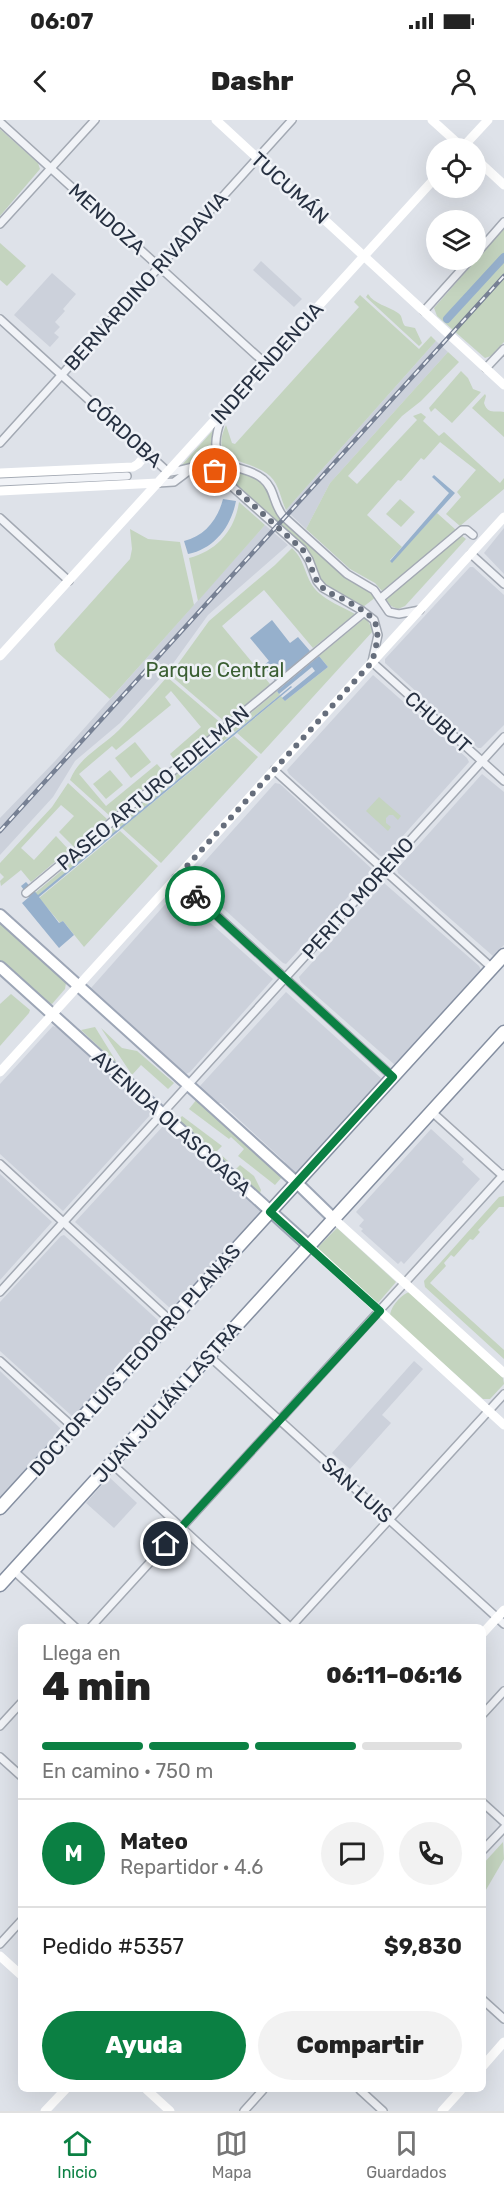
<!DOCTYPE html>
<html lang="es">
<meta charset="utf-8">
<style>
body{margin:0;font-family:Rubik,sans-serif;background:#f2f2f2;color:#222;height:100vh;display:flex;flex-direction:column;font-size:22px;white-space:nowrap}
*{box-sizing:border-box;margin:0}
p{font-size:20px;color:#767676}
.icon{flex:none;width:33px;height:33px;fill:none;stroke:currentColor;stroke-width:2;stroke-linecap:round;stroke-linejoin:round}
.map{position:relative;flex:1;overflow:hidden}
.side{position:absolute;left:18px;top:1504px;width:468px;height:468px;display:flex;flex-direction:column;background:#fff;border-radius:9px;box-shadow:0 6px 24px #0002}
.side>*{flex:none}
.tools{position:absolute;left:426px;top:18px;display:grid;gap:12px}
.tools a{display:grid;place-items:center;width:60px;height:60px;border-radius:50%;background:#fff;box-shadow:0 6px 24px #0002;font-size:30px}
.pin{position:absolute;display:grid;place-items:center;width:51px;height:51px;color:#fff;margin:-26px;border:3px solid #fff;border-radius:50%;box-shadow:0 2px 6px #0007}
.courier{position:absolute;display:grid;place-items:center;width:60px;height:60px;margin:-30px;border:4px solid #0b8043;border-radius:50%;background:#fff;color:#222;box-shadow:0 2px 8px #0007}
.headline em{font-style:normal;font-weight:800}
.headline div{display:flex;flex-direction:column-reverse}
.headline{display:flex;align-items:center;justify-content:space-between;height:102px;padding:0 24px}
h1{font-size:39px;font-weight:800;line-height:45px}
.bar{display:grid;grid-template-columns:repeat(4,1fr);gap:9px 6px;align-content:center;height:72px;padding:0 24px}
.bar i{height:8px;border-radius:4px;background:#e0e0e0}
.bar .selected{background:#0b8043}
.bar p{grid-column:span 4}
.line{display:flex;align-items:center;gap:15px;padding:0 24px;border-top:2px solid #e0e0e0}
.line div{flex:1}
.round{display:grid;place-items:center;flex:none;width:63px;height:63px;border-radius:32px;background:#f2f2f2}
.action{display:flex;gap:12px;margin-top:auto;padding:12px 24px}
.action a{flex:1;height:69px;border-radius:36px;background:#0b8043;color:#fff;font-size:24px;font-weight:800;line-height:69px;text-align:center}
.action a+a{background:#f2f2f2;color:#222}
.status{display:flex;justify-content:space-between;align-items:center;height:42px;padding:0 30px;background:#fff;direction:ltr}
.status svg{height:16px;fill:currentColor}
header{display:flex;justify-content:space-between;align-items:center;height:78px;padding:0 24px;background:#fff;font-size:27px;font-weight:800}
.menu{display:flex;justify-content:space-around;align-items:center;height:84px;border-top:2px solid #e0e0e0;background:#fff;font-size:16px;color:#767676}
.menu a{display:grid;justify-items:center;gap:3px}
.menu .selected{color:#0b8043}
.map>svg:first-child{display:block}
.built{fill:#ccd1db}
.green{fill:#c4d4bf}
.water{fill:#96b0cc}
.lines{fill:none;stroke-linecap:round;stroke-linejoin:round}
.canal{stroke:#96b0cc;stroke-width:8}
.street-casing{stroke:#a3a9b3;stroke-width:10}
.primary-casing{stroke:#9da6b6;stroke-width:14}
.highway-casing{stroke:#858fa1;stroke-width:15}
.street{stroke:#f1f3f7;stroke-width:7}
.secondary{stroke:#fff;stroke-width:9}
.primary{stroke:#fff;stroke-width:10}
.highway{stroke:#fff;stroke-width:12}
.rail-casing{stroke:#778194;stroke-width:4.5}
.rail{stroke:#eef1f6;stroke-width:2;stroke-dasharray:7;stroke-linecap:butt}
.done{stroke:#666e7c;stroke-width:6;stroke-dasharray:0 10.8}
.route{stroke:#0b8043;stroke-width:8}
.labels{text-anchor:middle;stroke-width:5;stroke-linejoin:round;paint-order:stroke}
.street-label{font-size:20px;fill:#263041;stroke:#eef1f6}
.park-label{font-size:20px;fill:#3a5e32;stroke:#eef1f6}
</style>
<div class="status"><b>06:07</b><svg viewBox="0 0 49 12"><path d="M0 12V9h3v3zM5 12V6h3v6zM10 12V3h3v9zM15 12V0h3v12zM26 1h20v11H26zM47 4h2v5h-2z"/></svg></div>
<header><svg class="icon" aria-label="back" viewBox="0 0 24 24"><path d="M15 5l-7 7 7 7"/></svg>Dashr<svg class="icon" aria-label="person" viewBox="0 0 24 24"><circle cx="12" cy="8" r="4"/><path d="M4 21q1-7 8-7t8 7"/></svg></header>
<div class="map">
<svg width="504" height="1991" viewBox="0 0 504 1991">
<rect width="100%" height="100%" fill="#dee2e9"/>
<g class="built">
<path d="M261 141 302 179 294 187 253 150Z"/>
<path d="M52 153 76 174 63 189 65 191 55 202 60 207 54 213 59 217 50 227 14 195Z"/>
<path d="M436 221 448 232 330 363 306 409 286 390Z"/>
<path d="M265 405 288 425 208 495 172 545 120 603 75 641 53 677 0 735V698L56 640Z"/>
<path d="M504 408V454L484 433Z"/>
<path d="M470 447H473L504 475V605L481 628H478L385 543V539Z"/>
<path d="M373 555 467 638 469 642 384 737 380 736 289 654 287 650Z"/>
<path d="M482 654 504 672V825L493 836 398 753 397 749Z"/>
<path d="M275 663 280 664 372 749 371 752 286 844 283 843 190 758Z"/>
<path d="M384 763 479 846 481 850 395 945 301 862 299 857Z"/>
<path d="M176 772 273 859 190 952 186 954 91 868Z"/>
<path d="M286 872 382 959 295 1054 285 1046V1042L221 983H216L202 970 200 966Z"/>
<path d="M53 906 59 908 152 993 63 1091 0 1034V964Z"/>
<path d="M164 1005 169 1006 261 1091 171 1189 75 1102Z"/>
<path d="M431 1009 464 1039 462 1042 480 1059 404 1144 401 1141 398 1144 361 1111 363 1109 359 1106 364 1100 356 1092Z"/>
<path d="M0 1054 52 1102 0 1160Z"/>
<path d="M64 1115 160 1202 77 1293 72 1296 0 1231V1182L61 1116Z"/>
<path d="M414 1241 423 1249 382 1295 391 1303 350 1349 332 1333Z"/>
<path d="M0 1251 61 1309 0 1379Z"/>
<path d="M109 1357 137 1383 114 1408 86 1383Z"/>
</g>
<g class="green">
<path d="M0 9 38 43 40 49 0 96Z"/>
<path d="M504 108V222L491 236 485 238 437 196 434 188Z"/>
<path d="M0 123 26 146 7 166 0 160Z"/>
<path d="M368 174C374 184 388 186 398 193 403 196 401 201 405 206L415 208 422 223 419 226 366 177Z"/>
<path d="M360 175 419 229 431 216 436 221 286 390C280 378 280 366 270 356 251 338 207 345 226 305L232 323 235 324 359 187 354 182Z"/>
<path d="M448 232 459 242 421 281 402 296 348 356 357 364 417 300 413 296 421 293 426 297 423 301 439 316 444 312 500 363 504 358V369L460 406 446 394 461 377 457 372 476 350 440 322 424 340 421 338 401 361 398 360 367 395 402 427 390 440 392 442 437 393 456 410 382 471 375 463 350 449 306 409 330 363Z"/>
<path d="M461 251 468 258 473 269 481 272 452 303 435 288 431 292 429 288Z"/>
<path d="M485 274 486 276 484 283C488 295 495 290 504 292V317L472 288Z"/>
<path d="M216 307 215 332 261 360 270 372 276 391 376 477 363 487C350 480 330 473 321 461 313 450 312 437 303 426L211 344 197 341 184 347 181 346Z"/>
<path d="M127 350V361L0 368V356Z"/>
<path d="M400 379 415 392 401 407 386 394Z"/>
<path d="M239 382 265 405 198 481 189 438C217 431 235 410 239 382Z"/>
<path d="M130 409 148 419 180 422 194 485 110 579 56 531 54 524 130 439 132 429Z"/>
<path d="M462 416 466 419 405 486 398 489 391 486 386 479Z"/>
<path d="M292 428C304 439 304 452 312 465 321 479 341 486 355 494L313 528 264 470 222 506 270 564 225 602 170 555 209 501 275 445Z"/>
<path d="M366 497 373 511 261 634 237 613 281 576 285 581 328 547 319 536Z"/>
<path d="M167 557 222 604 176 642 170 634 201 607 171 571 165 577 171 585 116 630 112 626 79 654 106 686 157 644 164 652 110 696 70 660C79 637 102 627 119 610 136 593 151 575 167 557Z"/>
<path d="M277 571 280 575 235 612 232 609Z"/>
<path d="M229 611 232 614 121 707 117 704Z"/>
<path d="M234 616 258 637 161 743 122 708Z"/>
<path d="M135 622 151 642 131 658 115 638Z"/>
<path d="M110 650 123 665 106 679 93 664Z"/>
<path d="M68 663 107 699 74 727 59 712 74 696 61 685 21 728 34 740 56 716 69 730 31 762 21 750 1 766 0 761 4 757 0 753V743L52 687Z"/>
<path d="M379 677 401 696 398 700 393 695H389L386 698V703L391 707 388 711 366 691Z"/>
<path d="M115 706 118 709 38 776 35 773Z"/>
<path d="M120 711 158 746 84 827 63 801 60 803 39 778Z"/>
<path d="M0 801 66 863 65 869 52 884 46 882 0 841Z"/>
<path d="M11 874 30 890 29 893 0 926V884Z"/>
<path d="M95 907 116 941 115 942 81 910Z"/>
<path d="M101 908 122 928 137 931 174 963 168 969 141 945 132 955Z"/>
<path d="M197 979 282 1057 275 1065 238 1036 244 1029 231 1017 229 1019 189 989Z"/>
<path d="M182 996 222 1026 217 1031 229 1042 225 1045 177 1002Z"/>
<path d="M240 1045 254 1056 261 1070 259 1076 233 1052Z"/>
<path d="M504 1076V1087H499L478 1110 480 1112 473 1120 470 1119 454 1137 451 1135 444 1143 446 1146 430 1163 504 1230V1239L425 1167 424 1161 499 1077Z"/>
<path d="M337 1108 396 1162 378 1183 317 1128Z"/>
<path d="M409 1172 503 1258 504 1264 490 1279H483L390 1196C390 1187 401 1175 409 1172Z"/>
<path d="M503 1722 504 1739 483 1775V1744Z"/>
</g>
<g class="water">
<path d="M434 355 455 373 392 443 390 441 449 373 432 357Z"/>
<path d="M223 379 236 381C231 407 214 429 188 434L184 421C205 416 218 399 223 379Z"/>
<path d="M272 500 290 523 298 517 310 531 275 561 263 546 269 541 250 518Z"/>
<path d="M319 536 328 547 285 581 282 578 315 551 312 547 279 574 277 571Z"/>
<path d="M291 566 292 567 39 777 59 803 63 801 74 815 59 828 22 783 29 777 21 766 26 762 38 775Z"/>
</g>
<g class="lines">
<path class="canal" d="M447 199 504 137"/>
<g class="street-casing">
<g id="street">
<path d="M0 2 266 244"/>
<path d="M0 104 95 0"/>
<path d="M476 134 504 102"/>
<path d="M424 191 470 140"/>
<path d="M0 199 168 352C182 352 197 342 210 347L302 429 309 440 317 461 323 468 361 490 374 500 378 515 372 542 504 661"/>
<path d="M486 248 504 229"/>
<path d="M223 292C217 311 207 336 232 346 243 350 254 351 263 359 275 369 273 384 283 396L347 454 374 470 389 492 399 494 420 490"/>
<path d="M0 323 292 0"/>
<path d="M0 362 127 356"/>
<path d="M158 363 174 362 190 350"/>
<path d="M0 398 69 461"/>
<path d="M471 434 504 464"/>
<path d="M381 478 462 410H467L473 415"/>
<path d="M274 650 492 848"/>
<path d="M176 758 393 957"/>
<path d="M26 773 362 494"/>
<path d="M432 992 504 1057"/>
<path d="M0 1044 171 1201"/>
<path d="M0 1172 504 617"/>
<path d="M209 1236 504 1504"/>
<path d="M0 1241 73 1307"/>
<path d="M111 1343 291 1508"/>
<path d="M13 1450 76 1508"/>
<path d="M90 1508 504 1054"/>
<path d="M290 1508 504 1274"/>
<path d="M483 1594 504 1571"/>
<path d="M0 1606 21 1583"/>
<path d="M0 1637 21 1656"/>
<path d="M483 1683 504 1702"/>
<path d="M483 1730 504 1708"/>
<path d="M0 1824 21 1801"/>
<path d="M483 1880 504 1899"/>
<path d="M360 1970 383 1991"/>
<path d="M244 1991 263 1970"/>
</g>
</g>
<g class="primary-casing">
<g id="primary">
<path d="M0 795 297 1063 333 1098"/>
<path d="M0 847 309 1126"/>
</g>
</g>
<g class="highway-casing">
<g id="highway">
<path d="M0 1388 504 835"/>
<path d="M0 1465 504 912"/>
</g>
</g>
<use href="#street" class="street"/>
<g class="secondary">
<path d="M216 0 504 265"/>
<path d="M432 0 463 28"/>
<path d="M462 28 488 0"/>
<path d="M476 39 504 65"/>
<path d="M0 353 133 347 138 344 144 337 142 328"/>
<path d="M0 371 158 363"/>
<path d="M0 536 436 57"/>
<path d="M0 952 504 397"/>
<path d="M333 1098 504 1253"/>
<path d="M309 1126 504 1305"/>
<path d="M483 1513 504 1490"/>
<path d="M0 1836 21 1855"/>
<path d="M483 1946 504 1922"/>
<path d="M147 1970 170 1991"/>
<path d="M45 1991 65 1970"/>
<path d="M442 1991 461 1970"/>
</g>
<use href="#primary" class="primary"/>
<use href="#highway" class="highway"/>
<g class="rail-casing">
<path id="rail" d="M0 711 504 156"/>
</g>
<use href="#rail" class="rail"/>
</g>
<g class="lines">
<path class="done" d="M195 776 176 758 372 542C384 500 377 498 341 478 334 475 326 472 321 466 311 456 312 440 302 429L215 351"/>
<path class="route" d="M166 1424 380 1191 270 1092 393 957 195 776"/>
</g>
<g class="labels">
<g class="street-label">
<text transform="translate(290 68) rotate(42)" y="7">TUCUMÁN</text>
<text transform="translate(107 99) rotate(42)" y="7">MENDOZA</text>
<text transform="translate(146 161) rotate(-48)" y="7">BERNARDINO RIVADAVIA</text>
<text transform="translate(267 243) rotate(-48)" y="7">INDEPENDENCIA</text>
<text transform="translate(124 312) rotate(42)" y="7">CÓRDOBA</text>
<text transform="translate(438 602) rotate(42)" y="7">CHUBUT</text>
<text transform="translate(153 668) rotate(-40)" y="7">PASEO ARTURO EDELMAN</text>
<text transform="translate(358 778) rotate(-48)" y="7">PERITO MORENO</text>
<text transform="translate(172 1003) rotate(42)" y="7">AVENIDA OLASCOAGA</text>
<text transform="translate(135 1240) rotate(-48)" y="7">DOCTOR LUIS TEODORO PLANAS</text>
<text transform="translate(167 1282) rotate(-48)" y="7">JUAN JULIÁN LASTRA</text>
<text transform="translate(357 1370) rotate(42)" y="7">SAN LUIS</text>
</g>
<g class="park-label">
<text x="215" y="557">Parque Central</text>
</g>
</g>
</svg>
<div class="tools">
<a><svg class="icon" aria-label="locate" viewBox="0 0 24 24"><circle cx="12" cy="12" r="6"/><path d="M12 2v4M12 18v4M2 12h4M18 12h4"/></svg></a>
<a><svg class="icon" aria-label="layers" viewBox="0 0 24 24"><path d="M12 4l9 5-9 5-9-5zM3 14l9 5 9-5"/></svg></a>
</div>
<div class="pin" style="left:215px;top:351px;background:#ea580c"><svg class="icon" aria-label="bag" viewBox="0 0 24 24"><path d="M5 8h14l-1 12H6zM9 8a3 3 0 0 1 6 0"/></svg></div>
<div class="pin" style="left:166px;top:1424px;background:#1f2937"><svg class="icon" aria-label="home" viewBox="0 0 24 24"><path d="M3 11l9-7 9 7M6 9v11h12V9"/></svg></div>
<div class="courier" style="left:195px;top:776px"><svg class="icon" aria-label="bike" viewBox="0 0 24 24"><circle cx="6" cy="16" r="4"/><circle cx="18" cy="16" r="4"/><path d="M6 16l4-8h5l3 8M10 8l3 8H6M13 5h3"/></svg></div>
<section class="side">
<div class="headline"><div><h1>4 min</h1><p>Llega en</p></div><em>06:11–06:16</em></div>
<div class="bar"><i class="selected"></i><i class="selected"></i><i class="selected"></i><i></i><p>En camino · 750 m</p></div>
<div class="line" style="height:108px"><b class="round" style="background:#0b8043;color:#fff">M</b><div><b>Mateo</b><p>Repartidor · 4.6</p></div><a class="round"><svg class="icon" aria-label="chat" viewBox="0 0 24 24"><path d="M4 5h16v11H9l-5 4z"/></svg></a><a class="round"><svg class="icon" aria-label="phone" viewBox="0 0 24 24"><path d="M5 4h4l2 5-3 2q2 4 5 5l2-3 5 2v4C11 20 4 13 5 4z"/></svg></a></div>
<div class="line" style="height:78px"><div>Pedido #5357</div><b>$9,830</b></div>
<div class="action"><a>Ayuda</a><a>Compartir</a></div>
</section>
</div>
<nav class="menu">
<a class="selected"><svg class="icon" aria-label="home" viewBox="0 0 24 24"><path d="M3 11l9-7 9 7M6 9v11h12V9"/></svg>Inicio</a>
<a><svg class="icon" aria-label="map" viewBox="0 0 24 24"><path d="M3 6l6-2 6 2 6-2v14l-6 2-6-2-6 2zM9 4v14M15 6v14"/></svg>Mapa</a>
<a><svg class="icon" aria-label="saved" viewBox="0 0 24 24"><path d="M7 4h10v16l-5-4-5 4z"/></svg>Guardados</a>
</nav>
